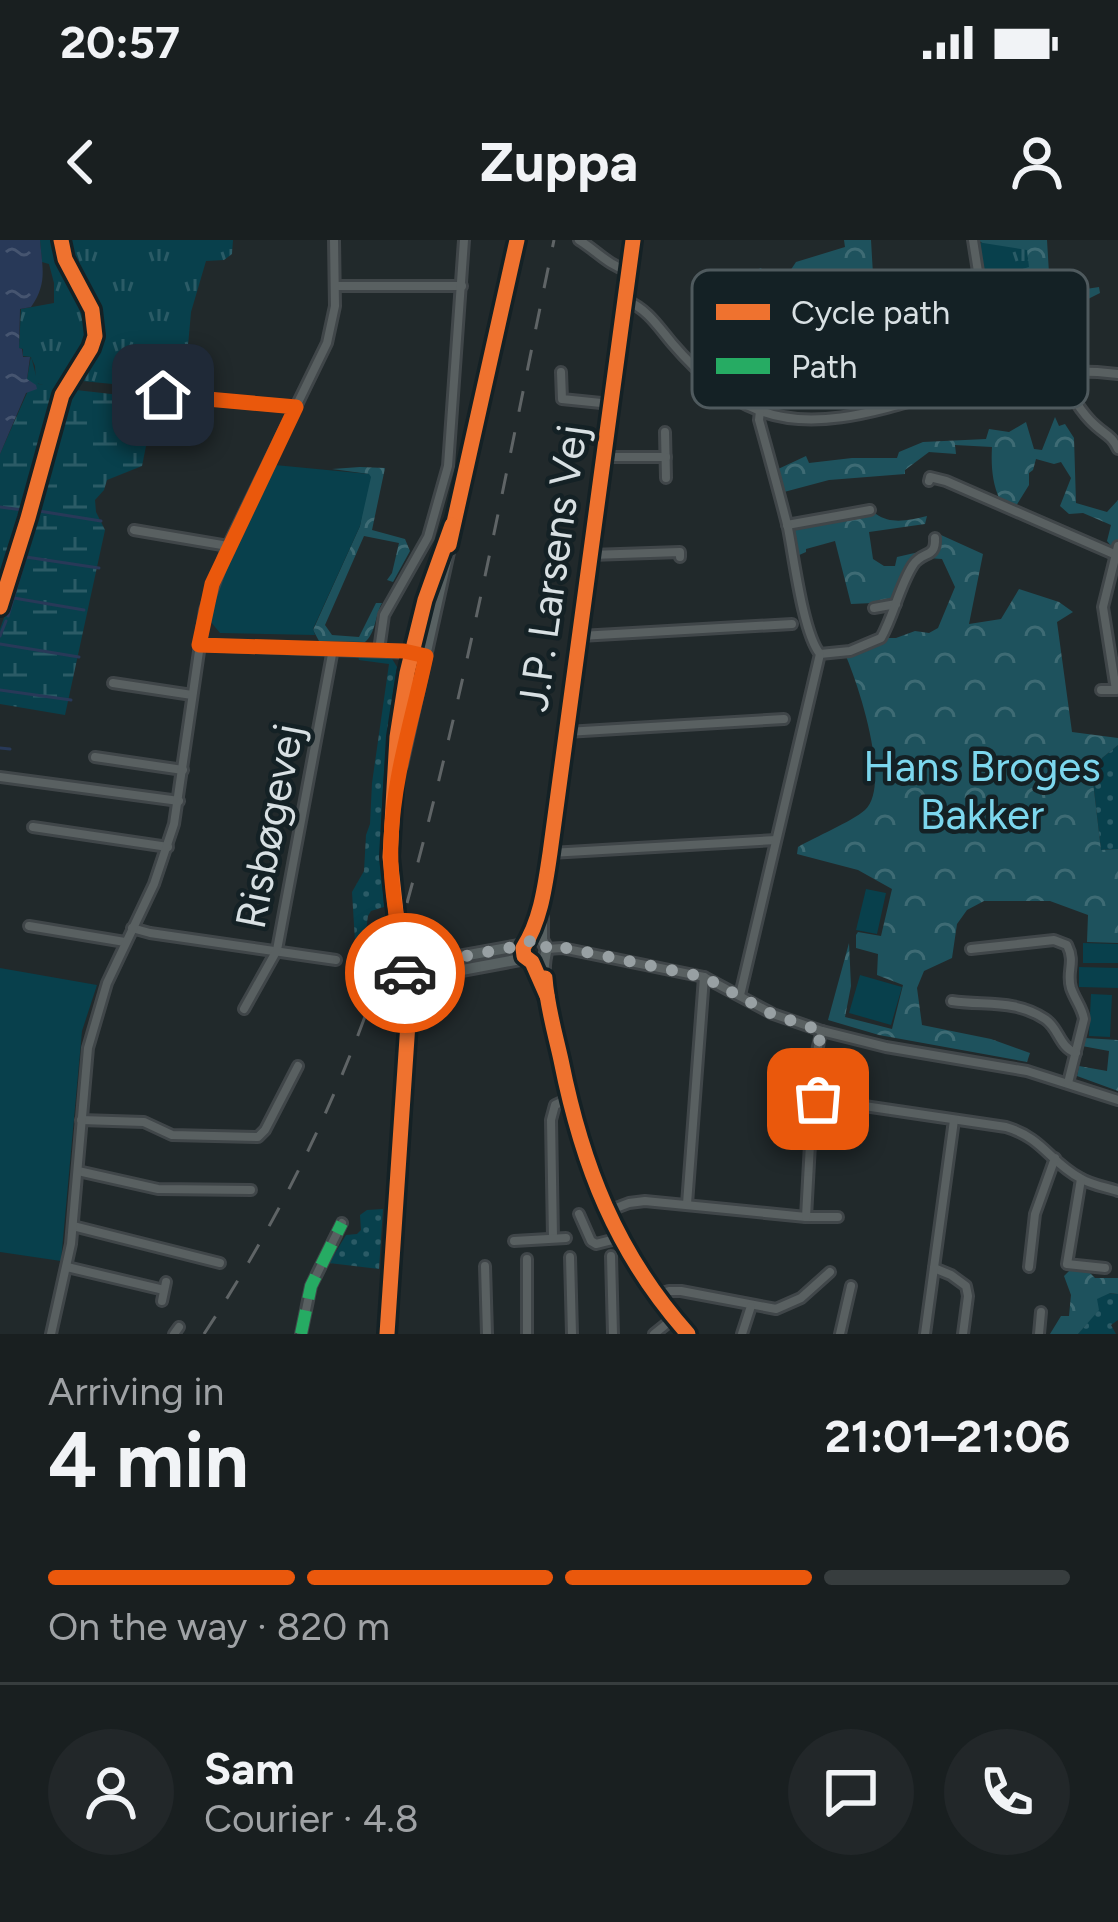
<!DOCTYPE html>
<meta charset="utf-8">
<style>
body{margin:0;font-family:Figtree,sans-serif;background:#222729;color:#f1f3f6;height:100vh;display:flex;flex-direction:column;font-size:45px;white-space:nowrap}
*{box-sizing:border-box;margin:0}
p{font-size:39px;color:#9fa2a5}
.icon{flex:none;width:66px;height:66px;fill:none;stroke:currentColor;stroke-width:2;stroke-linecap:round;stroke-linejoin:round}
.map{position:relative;height:1094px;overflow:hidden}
.panel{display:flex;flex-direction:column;background:#191f20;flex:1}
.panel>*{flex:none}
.pin{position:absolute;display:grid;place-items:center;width:102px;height:102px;color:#fff;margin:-51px;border-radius:24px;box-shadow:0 6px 18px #0006}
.courier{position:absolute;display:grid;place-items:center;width:120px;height:120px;margin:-60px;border:9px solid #ea580c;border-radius:50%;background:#fff;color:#222;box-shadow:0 3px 15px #0007}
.headline em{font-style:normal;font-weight:700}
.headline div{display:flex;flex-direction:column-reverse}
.headline{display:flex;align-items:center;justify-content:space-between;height:204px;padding:0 48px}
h1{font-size:78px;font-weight:700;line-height:90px}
.bar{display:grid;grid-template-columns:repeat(4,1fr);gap:18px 12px;align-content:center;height:144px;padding:0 48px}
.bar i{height:15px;border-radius:9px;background:#373d3e}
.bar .selected{background:#ea580c}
.bar p{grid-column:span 4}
.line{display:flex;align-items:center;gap:30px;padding:0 48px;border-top:3px solid #373d3e}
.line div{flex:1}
.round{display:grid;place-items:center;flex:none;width:126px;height:126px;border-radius:63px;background:#222729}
.status{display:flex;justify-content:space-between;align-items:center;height:84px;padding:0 60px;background:#191f20;direction:ltr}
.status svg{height:33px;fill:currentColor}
header{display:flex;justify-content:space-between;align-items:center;height:156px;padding:0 48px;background:#191f20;font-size:54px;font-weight:700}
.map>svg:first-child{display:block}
.grass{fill:url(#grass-dots)}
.forest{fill:url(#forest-crowns)}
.wetland{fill:url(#wetland-marsh)}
.park{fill:url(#park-tufts)}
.garden{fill:#08404c}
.water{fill:url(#water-ripples)}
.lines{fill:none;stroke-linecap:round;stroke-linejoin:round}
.stream{stroke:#283958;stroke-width:3}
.street-casing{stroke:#404649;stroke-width:14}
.secondary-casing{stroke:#404649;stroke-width:16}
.street{stroke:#596061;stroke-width:8}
.secondary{stroke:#586162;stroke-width:10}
.rail{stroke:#5f6466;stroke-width:3;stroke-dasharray:21 21;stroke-linecap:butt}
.quiet{stroke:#26ab63;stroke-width:12;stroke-dasharray:24 12;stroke-linecap:butt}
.cycleway-casing{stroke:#142125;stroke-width:22}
.cycleway{stroke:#ef722f;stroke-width:15}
.done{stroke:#98a0a3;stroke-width:12;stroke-dasharray:0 21.6}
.route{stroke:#ea580c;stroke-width:15}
.labels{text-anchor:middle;stroke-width:9;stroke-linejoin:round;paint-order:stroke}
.street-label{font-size:42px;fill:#d8e0e3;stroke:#142125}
.park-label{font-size:42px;fill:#7cd7ee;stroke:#142125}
.key{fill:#142125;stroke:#4f5a5e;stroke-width:3}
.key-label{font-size:33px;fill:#d8e0e3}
</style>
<div class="status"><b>20:57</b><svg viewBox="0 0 49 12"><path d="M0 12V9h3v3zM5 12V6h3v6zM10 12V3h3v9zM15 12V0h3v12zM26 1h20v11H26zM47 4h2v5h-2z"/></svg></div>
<header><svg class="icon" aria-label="back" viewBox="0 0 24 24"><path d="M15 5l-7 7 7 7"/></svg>Zuppa<svg class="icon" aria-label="person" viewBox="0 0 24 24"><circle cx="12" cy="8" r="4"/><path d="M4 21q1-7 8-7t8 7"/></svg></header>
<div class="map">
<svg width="1118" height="1094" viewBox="0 0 1118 1094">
<defs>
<pattern id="grass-dots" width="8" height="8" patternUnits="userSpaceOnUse" patternTransform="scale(3)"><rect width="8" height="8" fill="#08404c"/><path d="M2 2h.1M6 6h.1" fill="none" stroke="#2b5b66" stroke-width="1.8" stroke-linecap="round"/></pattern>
<pattern id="forest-crowns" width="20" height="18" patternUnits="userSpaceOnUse" patternTransform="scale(3)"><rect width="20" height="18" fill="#1e525d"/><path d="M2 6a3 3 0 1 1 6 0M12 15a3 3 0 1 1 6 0" fill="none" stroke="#3e6b74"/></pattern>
<pattern id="wetland-marsh" width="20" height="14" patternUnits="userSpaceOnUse" patternTransform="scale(3)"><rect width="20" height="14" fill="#08404c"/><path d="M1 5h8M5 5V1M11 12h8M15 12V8" fill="none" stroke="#2b5b66"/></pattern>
<pattern id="park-tufts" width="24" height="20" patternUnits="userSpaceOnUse" patternTransform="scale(3)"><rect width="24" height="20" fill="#08404c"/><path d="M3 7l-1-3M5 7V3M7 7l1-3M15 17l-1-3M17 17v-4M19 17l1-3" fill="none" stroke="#2b5b66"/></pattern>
<pattern id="water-ripples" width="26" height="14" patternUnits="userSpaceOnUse" patternTransform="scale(3)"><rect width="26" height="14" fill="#283958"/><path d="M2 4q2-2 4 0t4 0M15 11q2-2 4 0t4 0" fill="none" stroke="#465570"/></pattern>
</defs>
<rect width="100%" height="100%" fill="#21292b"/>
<g class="grass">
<path d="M358 416 391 417 397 427C384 507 377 586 384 667L371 671 368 676 362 720 356 718 352 652 364 631 366 595 370 584 372 543 389 424 359 420Z"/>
<path d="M1118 505V609L1101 610 1093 542 1102 518Z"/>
<path d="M383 969 379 1029 329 1023 346 995 357 994 361 990 360 975 367 970Z"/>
<path d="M1108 1053 1118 1054V1080L1111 1085 1116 1094H1078L1098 1070 1096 1059Z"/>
</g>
<g class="forest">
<path d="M844 0H871L877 103 867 118 793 142H785L761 130 758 109 832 89 826 62 767 59 752 69H738L746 48 737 38 761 28 769 41 786 37 796 22 845 7Z"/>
<path d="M978 0H1047L1050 50 1067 52 1099 47 1100 53 1082 62 1049 65 1045 81 1033 82 1031 48 1013 50 1019 29Z"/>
<path d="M1055 177 1059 186 1065 184 1074 198 1076 263 1107 272 1118 260V301L1112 307 1107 301 1111 285 1083 273 1069 274 1060 266 1071 238 1061 222 1054 224 1036 219 1033 230 1029 233V245L1016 266 1000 260C992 243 991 225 992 207L955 205 956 214 929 212 905 230V234L829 240 784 252 776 230 806 216 809 223 852 218H897L899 212 923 202 986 199 989 189 1009 192 1026 182 1034 209 1042 210Z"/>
<path d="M360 227 385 228 372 290 405 299 410 311 393 342 387 340 392 333 399 303 364 296 325 385 332 395 359 397 376 363H382C375 375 376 393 365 402L319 401 313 390 360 286 369 234 332 229Z"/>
<path d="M876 274C892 285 909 280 927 276L925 284 869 292 873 319 884 326H895L897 317 919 312 895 362 851 364 835 301 806 309V312L797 316 792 292 796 287Z"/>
<path d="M941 295 983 314 969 384 1001 379 1019 349 1059 362 1073 372 1057 382 1072 492 1118 498V505L1102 518 1093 542 1101 610 1118 609V703L1087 702 1088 675 1050 661H984L967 670 957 684 952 718 924 731 917 748 922 785 991 799 1030 813 1027 822 879 795 828 780 849 703 851 746 845 777 892 789 903 745 877 735 878 714 856 708V695L858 692 881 696 892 649 858 630 797 614 798 607C815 597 851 582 865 570 892 545 858 443 845 414L883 398H896L915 391 929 393 938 388 955 347 942 319 927 318 938 311Z"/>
<path d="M1085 798 1118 800V851L1077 836 1079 826 1107 831 1109 811 1082 806Z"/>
<path d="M1072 1028 1087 1030 1095 1038H1118V1054L1110 1053 1097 1059 1099 1070 1078 1094H1050L1061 1076H1069L1071 1055 1064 1036Z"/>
</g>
<g class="wetland">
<path d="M31 116 38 144 56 146 61 150 0 355V214L31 144 27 139Z"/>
<path d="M76 150 120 155 119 163 125 166 132 165 134 161 150 160 149 191 142 226 107 240 104 250 95 260 96 272 105 290 65 475 0 464V389L16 344 60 184Z"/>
</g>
<g class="park">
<path d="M40 0H233L232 14 224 20 206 21 191 72 184 151 82 141 61 150 36 143 35 126 31 117 23 116V109L19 108 21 69 54 63V43L49 24 42 22Z"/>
<path d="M977 2 1027 10 1029 27 1019 30 1013 50 987 56Z"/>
</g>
<g class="garden">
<path d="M275 225 369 234 371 237 360 286 313 389 315 395 220 393 210 381 223 335Z"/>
<path d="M866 649 886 653 877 694 856 690Z"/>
<path d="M1083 703 1118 704V723H1083Z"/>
<path d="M1079 727 1118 728V748L1079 747Z"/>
<path d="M0 728 97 745 82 791 61 1021 0 1012Z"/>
<path d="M860 735 902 747 891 785 849 773Z"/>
<path d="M1091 754 1112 755 1110 797 1089 796Z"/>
</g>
<path class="water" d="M0 0H40C42 27 48 43 31 67L20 69 19 108 22 109 23 117H30L27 139 36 145 37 149 26 153 0 214Z"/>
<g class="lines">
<g class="stream">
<path d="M0 267 23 270"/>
<path d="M26 317 99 328"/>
<path d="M14 358 84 370"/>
<path d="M8 376 39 271 101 281"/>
<path d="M0 396 6 381"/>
<path d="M0 404 79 417"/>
<path d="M0 450 71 460"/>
<path d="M0 508 10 509"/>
</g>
<g class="street-casing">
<g id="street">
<path d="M579 0C597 11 608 25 628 31"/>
<path d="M973 0 995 139"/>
<path d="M336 46H462"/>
<path d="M626 60C648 70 657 85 672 103 695 130 724 157 758 170 830 199 918 154 990 140 1030 132 1078 129 1118 134"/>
<path d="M561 132 562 159 611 164"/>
<path d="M1061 133C1070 153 1080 172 1096 186 1106 195 1112 196 1118 209"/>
<path d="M128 152 296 167"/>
<path d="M665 192 666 238"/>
<path d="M603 217H666"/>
<path d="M929 241 930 237 946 241 1114 314"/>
<path d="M787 285 870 270"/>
<path d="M134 290 228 306"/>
<path d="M590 315 680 312V317"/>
<path d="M874 368 896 364"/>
<path d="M580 396 792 384"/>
<path d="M199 405 413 413"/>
<path d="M379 410 384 375 428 297 448 226 464 0"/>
<path d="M820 414 850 411 881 398C894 375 899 347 913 325 923 310 936 319 935 298"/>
<path d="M113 443 192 455"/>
<path d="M1101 450H1116L1103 367 1118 306"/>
<path d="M566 492 784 479"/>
<path d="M95 517 183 530"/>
<path d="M0 537 179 561"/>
<path d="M33 587 168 607"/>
<path d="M550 613 776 600"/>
<path d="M29 686 125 702"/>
<path d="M132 688 150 693 336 720"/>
<path d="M547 709 562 708 704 737 773 774 822 791 886 807 1027 831 1118 860"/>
<path d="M971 709 1054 700 1067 705C1076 723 1066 731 1071 748 1075 760 1082 767 1084 779L1068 843"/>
<path d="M740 755 820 414C803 393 794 318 788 288 779 252 769 216 759 180L760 171"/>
<path d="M952 761C985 766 1015 759 1045 779 1059 788 1059 807 1076 813"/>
<path d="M244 769 277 710 333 409"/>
<path d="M822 791C816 810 812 839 817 859L1006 887C1043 898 1050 922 1080 938 1091 945 1106 947 1118 951"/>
<path d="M81 880 144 882 172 895 258 897 265 890 298 826"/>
<path d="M78 931 158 949 251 950"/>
<path d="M1081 939 1067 1024 1105 1028"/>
<path d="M687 964 704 737"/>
<path d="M608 971 629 963 645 961 806 977H838"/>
<path d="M579 974 591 1001 596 1004 620 998"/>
<path d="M806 977 810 904"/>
<path d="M73 986 220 1023"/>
<path d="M553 998 551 880 555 865 568 859"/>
<path d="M514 1001 566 998"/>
<path d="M611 1016 613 1094"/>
<path d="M570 1017 572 1094"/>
<path d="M485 1026 487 1094"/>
<path d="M67 1027 164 1050"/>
<path d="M1029 1027 1035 974 1055 918"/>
<path d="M934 1028 951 1035 966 1046 968 1056 963 1094"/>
<path d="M656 1055 669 1051H681L776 1069 801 1058 830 1032"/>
<path d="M162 1061 166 1042"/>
<path d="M51 1094 71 1004 88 808 107 743 154 644 174 584 205 370 228 306 327 103 335 66 334 0"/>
<path d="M174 1094 179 1087"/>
<path d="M301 1094 311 1046 342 983"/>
<path d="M527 1094V1019"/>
<path d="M654 1094 674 1078"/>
<path d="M742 1094 751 1066"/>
<path d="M840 1094 851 1046"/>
<path d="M925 1094 954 880"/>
<path d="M1039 1094 1041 1072"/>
</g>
</g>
<g class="secondary-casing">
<g id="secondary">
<path d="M401 525 517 0"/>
<path d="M542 678V700L547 709C538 737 550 771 556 800 582 917 606 1002 688 1094"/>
<path d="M405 733 425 737 526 718"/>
<path d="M405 733 424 723 524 705"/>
<path d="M547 756 532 722 524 716 523 708C541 680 545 646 550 613L633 0"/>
<path d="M387 1094 408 783 390 617 397 497 407 433 425 360 452 285"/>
</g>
</g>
<use href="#street" class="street"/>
<use href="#secondary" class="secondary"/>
<g class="rail">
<path d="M407 663C467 445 508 221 554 0"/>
<path d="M204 1094C283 974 344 847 388 710"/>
</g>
<path class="quiet" d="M301 1094 311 1046 342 983"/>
<g class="cycleway-casing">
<g id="cycleway">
<path d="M449 305 517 0"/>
<path d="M0 367 28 278 62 155 91 108 95 96 92 70 65 19 61 0"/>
<path d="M545 738C547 766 555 793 561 820 582 925 616 1013 688 1094"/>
<path d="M547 756 532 722 524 716 523 708C541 680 545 646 550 613L633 0"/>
<path d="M387 1094 408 783 390 617 397 497 407 433 425 360 452 285"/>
</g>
</g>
<use href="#cycleway" class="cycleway"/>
</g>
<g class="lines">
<path class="done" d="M405 733 424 724 524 705 535 698 544 702 547 709 562 707 704 737 772 774 822 791C816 810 811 841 818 859"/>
<path class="route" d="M163 155 296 167 212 344 199 405 404 411 426 416C413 477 393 538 391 601 389 646 399 689 405 733"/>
</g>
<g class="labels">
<g class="street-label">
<text transform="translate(552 328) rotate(-82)" y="15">J.P. Larsens Vej</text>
<text transform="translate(269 586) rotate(-79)" y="15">Risbøgevej</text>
</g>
<g class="park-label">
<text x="982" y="541">Hans Broges<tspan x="982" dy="48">Bakker</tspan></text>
</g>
</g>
<rect x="692" y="30" width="396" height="138" rx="18" class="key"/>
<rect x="716" y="64" width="54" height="16" fill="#ef722f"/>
<rect x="716" y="118" width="54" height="16" fill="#26ab63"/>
<g class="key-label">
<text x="791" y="84">Cycle path</text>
<text x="791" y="138">Path</text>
</g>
</svg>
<div class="pin" style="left:818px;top:859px;background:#ea580c"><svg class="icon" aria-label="bag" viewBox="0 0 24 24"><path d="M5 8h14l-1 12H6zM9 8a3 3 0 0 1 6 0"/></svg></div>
<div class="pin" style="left:163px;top:155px;background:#1f2937"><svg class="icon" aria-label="home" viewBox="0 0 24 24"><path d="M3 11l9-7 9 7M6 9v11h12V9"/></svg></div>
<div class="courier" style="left:405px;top:733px"><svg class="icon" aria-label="car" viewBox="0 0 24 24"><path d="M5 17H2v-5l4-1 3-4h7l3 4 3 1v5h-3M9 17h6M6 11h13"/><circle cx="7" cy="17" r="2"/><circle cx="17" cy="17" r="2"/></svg></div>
</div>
<section class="panel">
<div class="headline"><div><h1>4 min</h1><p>Arriving in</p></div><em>21:01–21:06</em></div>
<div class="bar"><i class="selected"></i><i class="selected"></i><i class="selected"></i><i></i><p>On the way · 820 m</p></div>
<div class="line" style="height:216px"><a class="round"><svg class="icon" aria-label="person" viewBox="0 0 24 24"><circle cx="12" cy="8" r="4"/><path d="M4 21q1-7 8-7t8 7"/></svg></a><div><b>Sam</b><p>Courier · 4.8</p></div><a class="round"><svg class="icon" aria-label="chat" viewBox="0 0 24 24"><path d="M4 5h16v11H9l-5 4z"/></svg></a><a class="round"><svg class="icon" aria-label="phone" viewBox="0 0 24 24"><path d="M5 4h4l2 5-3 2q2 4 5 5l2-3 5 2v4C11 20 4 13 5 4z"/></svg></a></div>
</section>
